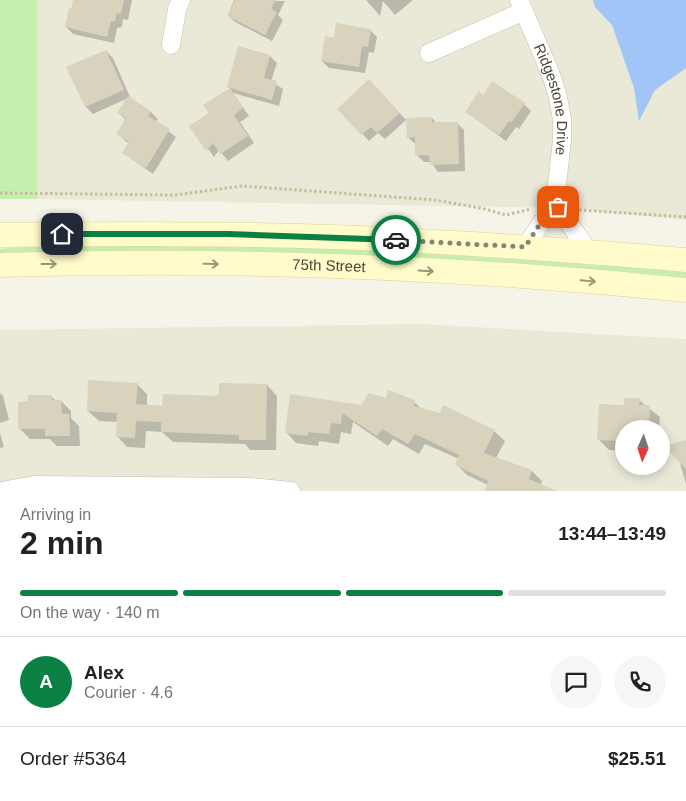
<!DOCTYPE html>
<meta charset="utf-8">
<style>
body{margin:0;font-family:Arial,sans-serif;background:#f6f6f6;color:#222;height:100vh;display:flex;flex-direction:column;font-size:19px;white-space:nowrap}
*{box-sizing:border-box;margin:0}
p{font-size:16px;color:#767676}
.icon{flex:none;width:28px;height:28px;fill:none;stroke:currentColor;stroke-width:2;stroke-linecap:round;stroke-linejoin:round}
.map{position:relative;height:491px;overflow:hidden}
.details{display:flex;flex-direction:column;background:#fff;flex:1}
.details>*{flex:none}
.needle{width:32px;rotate:183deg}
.tools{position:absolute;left:615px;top:420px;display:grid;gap:10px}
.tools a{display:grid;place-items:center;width:55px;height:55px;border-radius:50%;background:#fff;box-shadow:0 2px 12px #0003;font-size:25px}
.pin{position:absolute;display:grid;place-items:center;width:42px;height:42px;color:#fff;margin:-21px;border-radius:10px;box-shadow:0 2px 8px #0006}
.courier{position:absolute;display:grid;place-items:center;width:50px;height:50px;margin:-25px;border:4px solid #0b8043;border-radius:50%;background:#fff;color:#222;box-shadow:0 1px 6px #0007}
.headline em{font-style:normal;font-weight:600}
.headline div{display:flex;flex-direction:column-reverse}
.headline{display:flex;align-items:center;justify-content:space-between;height:85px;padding:0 20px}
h1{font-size:32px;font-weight:600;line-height:38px}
.bar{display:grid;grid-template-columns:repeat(4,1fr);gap:8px 5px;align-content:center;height:60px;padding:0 20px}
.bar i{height:6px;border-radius:4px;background:#e0e0e0}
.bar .current{background:#0b8043}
.bar p{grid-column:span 4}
.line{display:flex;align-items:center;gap:12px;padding:0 20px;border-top:1px solid #e0e0e0}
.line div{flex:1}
.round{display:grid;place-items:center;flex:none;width:52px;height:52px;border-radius:26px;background:#f6f6f6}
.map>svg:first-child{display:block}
.residential{fill:#eae8d7;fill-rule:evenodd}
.green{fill:#c6eeaf}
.water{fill:#a1c5f7}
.shadow{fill:#0003}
.building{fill:#d9d3bd}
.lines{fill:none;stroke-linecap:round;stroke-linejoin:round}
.minor-casing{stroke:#c3bfab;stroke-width:19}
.secondary-casing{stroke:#dad495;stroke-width:25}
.path{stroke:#c6be9a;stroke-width:3;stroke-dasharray:2.5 2.5;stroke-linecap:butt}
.minor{stroke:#fff;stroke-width:18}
.secondary{stroke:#fffbca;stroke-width:24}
.oneway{stroke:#9c9779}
.done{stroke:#878375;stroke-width:5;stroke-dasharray:0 9}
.route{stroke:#0b8043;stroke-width:6}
.labels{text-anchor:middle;stroke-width:4.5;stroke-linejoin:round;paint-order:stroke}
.street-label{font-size:15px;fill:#4b4636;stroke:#fff}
</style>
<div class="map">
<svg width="686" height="491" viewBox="0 0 686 491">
<rect width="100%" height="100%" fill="#f6f4e9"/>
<g class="residential">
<path d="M37 0H686V220L565 208 37 199Z"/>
<path d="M422 324 686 339V491H0V330ZM624 429H661V466H624Z"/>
</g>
<g class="green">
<rect x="0" y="0" width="37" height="199"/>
<path d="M53 244H114L399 250 686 270V280L0 255V249Z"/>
</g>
<path class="water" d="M593 0H686V68L655 90 639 121 634 88 612 25 595 7Z"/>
<g class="shadow">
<path d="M86 0H132L128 20 123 19 122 27 117 28 114 43 73 34 66 27Z"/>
<path d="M234 0 285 1 278 15 283 20 272 41 235 22 228 15Z"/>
<path d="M366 0H413L395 15 383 1 380 16Z"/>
<path d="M370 30 377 37 374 53 369 52 365 73 329 68 322 61 335 39Z"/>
<path d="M106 51 113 58 130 97 128 98 151 112 158 119 156 122 176 137 153 174 123 153 129 144 118 134 126 120 119 113 128 98 93 114 86 107Z"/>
<path d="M270 56 277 63 271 81 283 89 279 106 233 93 249 116 240 122 254 143 228 161 219 150 214 157 191 126 210 113 230 89 228 87Z"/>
<path d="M376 88 406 120 385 139 378 133 369 141 339 109Z"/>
<path d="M483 96 524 104 531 111 519 129 516 127 506 141 466 112Z"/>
<path d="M432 118 437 124 457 123 464 130 465 171 438 172 431 162H424L417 155 415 144 408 137Z"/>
<path d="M137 384 147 394V406L164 407 267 385 277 396 276 450H250L245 444 173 442 162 432 146 431 145 448 127 447 117 436 118 422 99 421 88 411Z"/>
<path d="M0 393 3 396 9 420 0 423Z"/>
<path d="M51 396 56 401H61L71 411V418L79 426 80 446H57L50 439H30L20 429Z"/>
<path d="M387 399 414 402 423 410 494 431 505 441 496 458 532 471 542 481 541 485H488L467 475 456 464 459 459 425 444 419 454 393 439 388 446 353 422 351 434 341 432 339 444 319 441 318 446 296 443 286 432Z"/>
<path d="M639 400 660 417 659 429H624V451L609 450 599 440 625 406Z"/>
<path d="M0 433 4 447 0 448Z"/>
<path d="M686 441V484L679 460Z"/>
</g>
<g class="building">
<path d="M73 0H124L121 14 117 13 115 21H111L107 37 65 27 69 8 71 9Z"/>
<path d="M235 0H275L271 9 277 12 265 35 227 16Z"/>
<path d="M336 23 371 29 368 47 362 46 359 67 321 61 325 36 334 38Z"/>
<path d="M238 46 270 55 264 78 277 81 272 100 227 87Z"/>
<path d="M106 50 124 90 85 107 66 67Z"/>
<path d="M369 79 400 113 377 133 371 127 361 135 337 109Z"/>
<path d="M492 81 525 103 511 123 509 121 499 135 465 112 479 91 483 95Z"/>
<path d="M230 88 243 108 234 115 248 136 220 154 213 143 206 151 189 126 209 113 203 105Z"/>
<path d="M128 96 151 111 148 116 170 129 146 168 122 153 129 142 116 134 126 118 117 113Z"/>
<path d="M432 117V122H458L459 164 430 165 429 155H415V137L407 138 406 118Z"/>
<path d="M88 380 138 383 136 404 162 406 163 394 219 396V383L267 384 266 440H239V435L161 432V422L136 421 135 438 116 437 117 413 87 411Z"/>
<path d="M388 390 415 400 414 406 440 413 443 405 495 430 484 453 532 470 529 479 557 491H485L488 481 455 465 459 455 415 434 408 444 382 429 377 436 342 413 341 424 331 423 329 434 308 432V436L285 433 290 394 361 405 369 393 386 398Z"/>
<path d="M28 395H52V400H61L62 414H69L70 436H45V429H18V402L28 401Z"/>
<path d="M624 398H640L639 405H650L649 429H624V433H618L617 441 597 440 599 404 624 405Z"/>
<path d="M686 440V469L664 446Z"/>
</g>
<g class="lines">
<g class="minor-casing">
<g id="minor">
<path id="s1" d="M519 0 550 72 557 93 562 119V140L555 203 525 247"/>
<path d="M171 45 177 9 181 0"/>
<path d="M429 53 524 11"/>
<path d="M555 203 589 252"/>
<path d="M2 491 34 485 250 487 291 491"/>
</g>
</g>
<g class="secondary-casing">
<g id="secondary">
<path d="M0 235C111 234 221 233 332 237 450 241 568 250 686 260"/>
<path id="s2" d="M0 265C228 258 459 267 686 290"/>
</g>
</g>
<g class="path">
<path d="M0 193 175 195 242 186 435 200 485 209 506 215 531 209"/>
<path d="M579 210 686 217"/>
</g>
<use href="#minor" class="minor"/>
<use href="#secondary" class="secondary"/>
</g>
<defs><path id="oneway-shaft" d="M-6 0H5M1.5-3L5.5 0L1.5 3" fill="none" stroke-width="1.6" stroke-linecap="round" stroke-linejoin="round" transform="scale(1.25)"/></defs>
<g class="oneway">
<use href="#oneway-shaft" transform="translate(49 264)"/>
<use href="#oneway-shaft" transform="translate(211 264) rotate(1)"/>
<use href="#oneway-shaft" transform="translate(426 271) rotate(3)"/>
<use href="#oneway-shaft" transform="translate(588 281) rotate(5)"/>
</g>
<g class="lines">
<path class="done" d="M396 240 525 247 551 207 555 203 558 207"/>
<path class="route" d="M62 234H228L396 240"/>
</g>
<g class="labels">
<g class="street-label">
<text dy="5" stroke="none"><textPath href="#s1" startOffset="106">Ridgestone Drive</textPath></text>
<text dy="5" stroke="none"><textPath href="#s2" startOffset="329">75th Street</textPath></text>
</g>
</g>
</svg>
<div class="tools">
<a><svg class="needle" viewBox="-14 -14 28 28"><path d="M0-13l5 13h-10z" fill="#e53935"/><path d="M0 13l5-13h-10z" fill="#767676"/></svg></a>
</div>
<div class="pin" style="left:558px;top:207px;background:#ea580c"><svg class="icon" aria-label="bag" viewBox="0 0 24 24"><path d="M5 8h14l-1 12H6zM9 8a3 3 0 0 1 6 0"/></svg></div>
<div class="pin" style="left:62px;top:234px;background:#1f2937"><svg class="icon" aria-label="home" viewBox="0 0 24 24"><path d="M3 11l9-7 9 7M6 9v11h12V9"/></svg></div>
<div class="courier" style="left:396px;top:240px"><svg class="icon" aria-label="car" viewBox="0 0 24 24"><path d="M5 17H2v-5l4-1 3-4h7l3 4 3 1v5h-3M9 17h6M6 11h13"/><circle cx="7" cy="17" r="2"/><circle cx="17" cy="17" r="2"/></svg></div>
</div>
<section class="details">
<div class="headline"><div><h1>2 min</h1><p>Arriving in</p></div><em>13:44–13:49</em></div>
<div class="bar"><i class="current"></i><i class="current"></i><i class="current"></i><i></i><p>On the way · 140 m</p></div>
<div class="line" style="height:90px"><b class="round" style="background:#0b8043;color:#fff">A</b><div><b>Alex</b><p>Courier · 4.6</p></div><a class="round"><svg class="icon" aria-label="chat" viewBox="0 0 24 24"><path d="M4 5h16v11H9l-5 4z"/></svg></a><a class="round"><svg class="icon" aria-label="phone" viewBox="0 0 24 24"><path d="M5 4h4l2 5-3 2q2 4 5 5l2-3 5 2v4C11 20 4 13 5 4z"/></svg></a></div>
<div class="line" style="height:65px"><div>Order #5364</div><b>$25.51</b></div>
</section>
